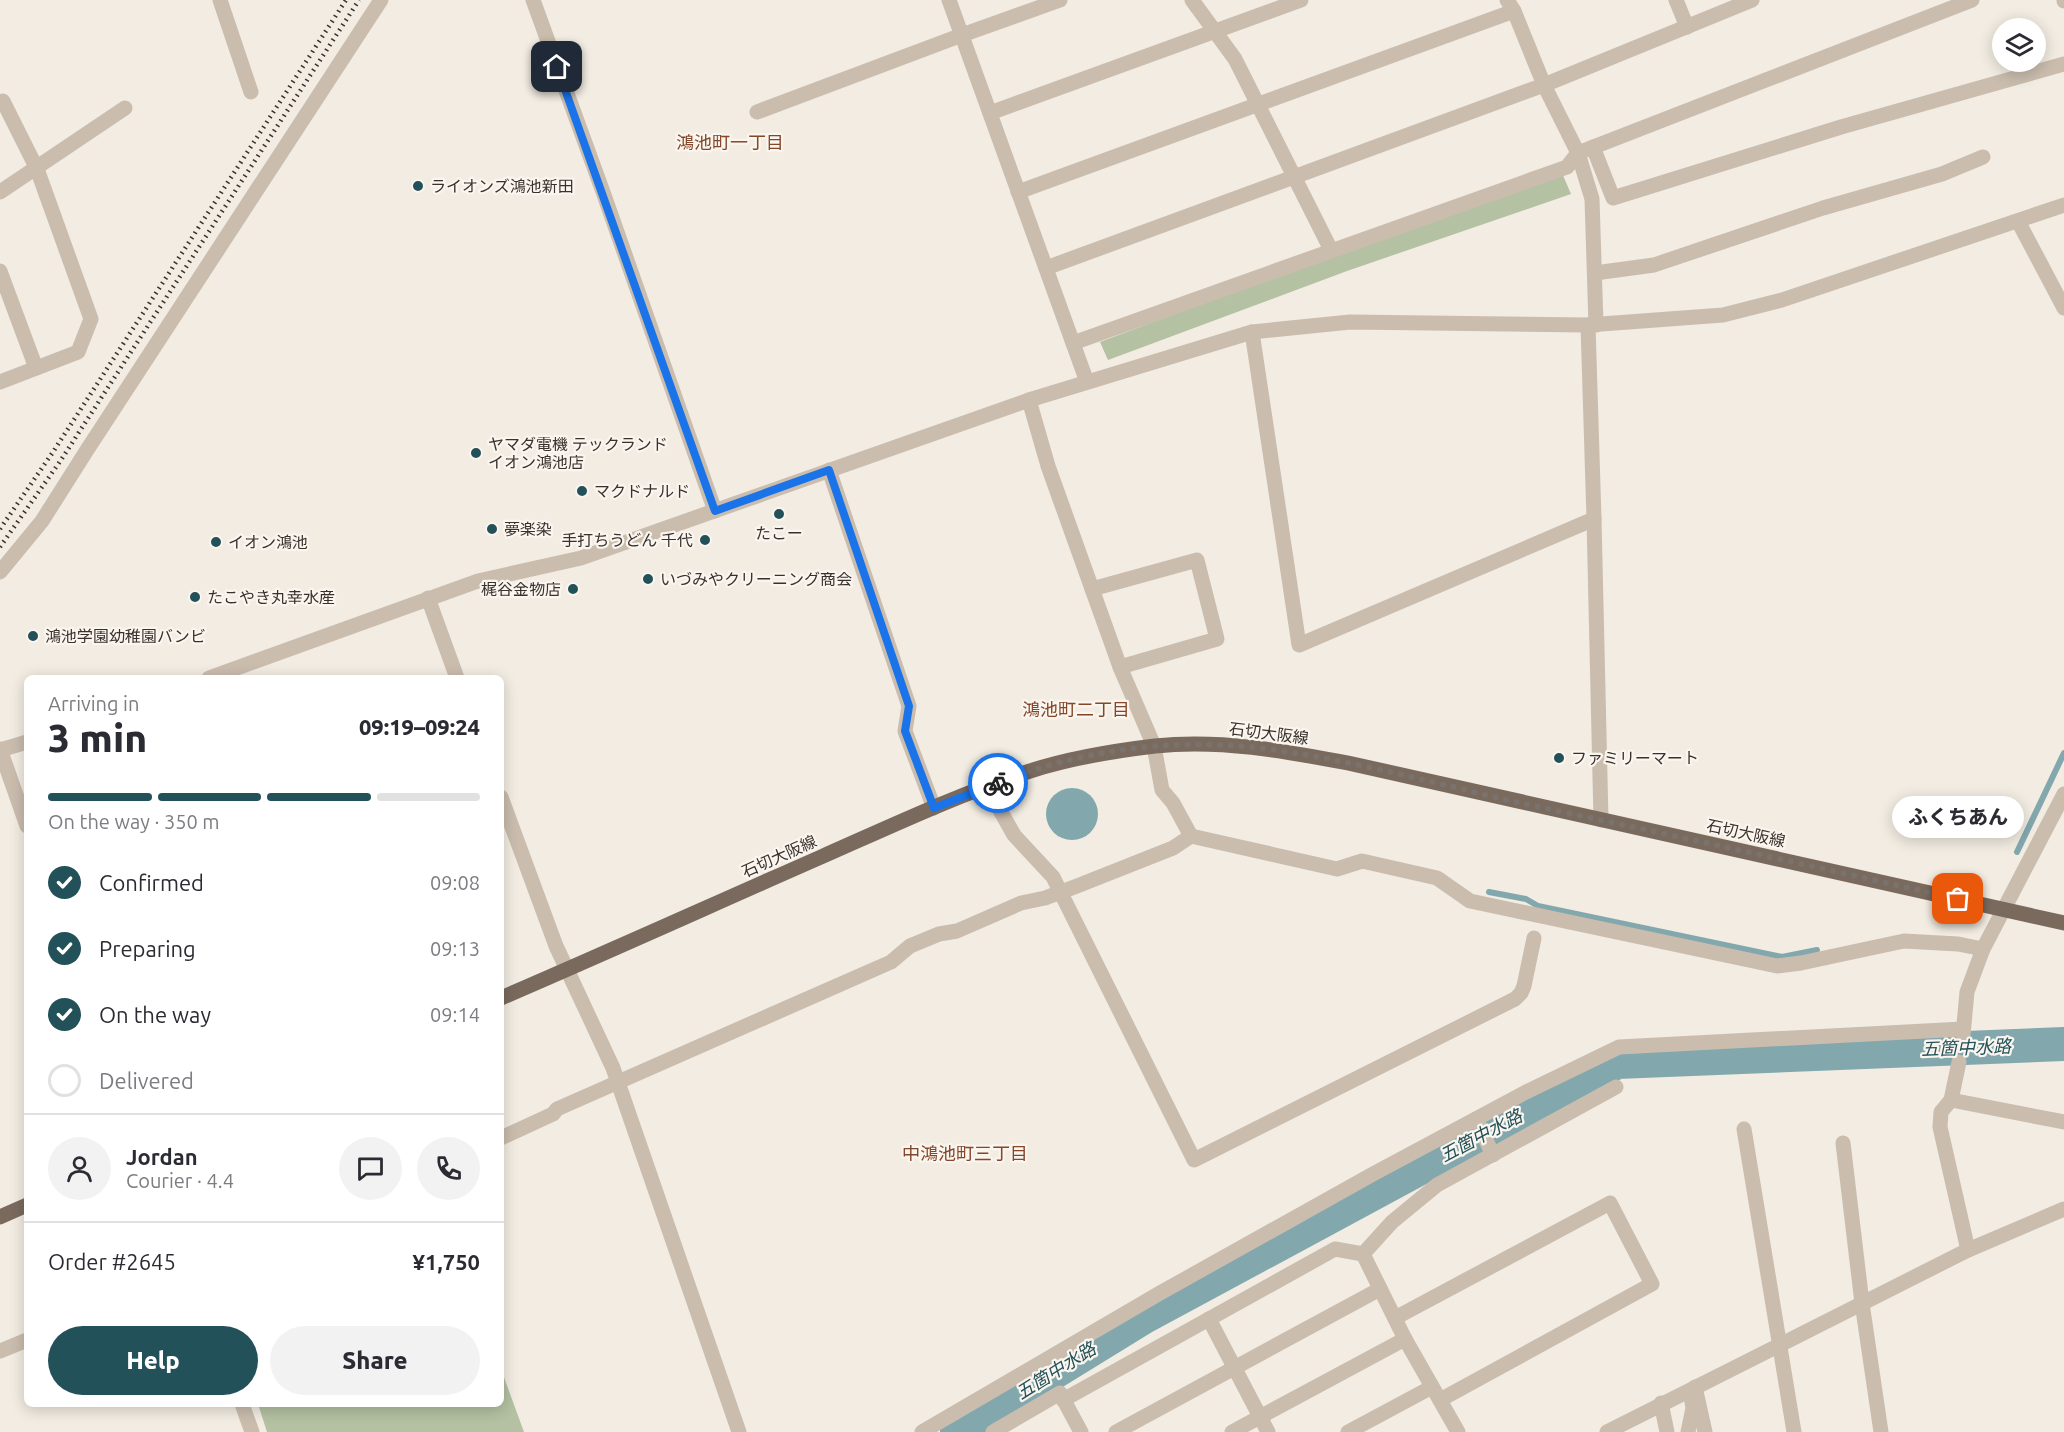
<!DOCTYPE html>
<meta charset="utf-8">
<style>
body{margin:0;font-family:Ubuntu,"Noto Sans JP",sans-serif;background:#f2f2f3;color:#2b2b33;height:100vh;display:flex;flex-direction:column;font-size:22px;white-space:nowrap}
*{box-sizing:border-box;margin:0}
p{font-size:20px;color:#7c7c81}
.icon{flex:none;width:33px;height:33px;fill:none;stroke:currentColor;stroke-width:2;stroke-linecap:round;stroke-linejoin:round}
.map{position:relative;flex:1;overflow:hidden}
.side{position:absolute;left:24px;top:675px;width:480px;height:732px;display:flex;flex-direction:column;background:#fff;border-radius:9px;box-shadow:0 3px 15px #0003}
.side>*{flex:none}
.controls{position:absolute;left:1992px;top:18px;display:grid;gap:12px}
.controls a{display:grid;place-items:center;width:54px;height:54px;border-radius:50%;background:#fff;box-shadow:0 3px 15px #0003;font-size:30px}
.pin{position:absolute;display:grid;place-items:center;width:51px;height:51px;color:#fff;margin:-26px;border-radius:12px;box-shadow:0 3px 9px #0006}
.courier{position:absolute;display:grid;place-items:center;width:60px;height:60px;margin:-30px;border:4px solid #1a73e8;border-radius:50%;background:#fff;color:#222;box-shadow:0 2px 8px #0007}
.bubble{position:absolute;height:42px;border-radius:21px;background:#fff;box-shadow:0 3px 15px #0003;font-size:20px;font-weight:800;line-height:42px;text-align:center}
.headline em{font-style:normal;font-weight:800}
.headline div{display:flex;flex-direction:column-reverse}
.headline{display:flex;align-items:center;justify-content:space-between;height:102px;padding:0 24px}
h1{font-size:39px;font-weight:800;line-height:45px}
.bar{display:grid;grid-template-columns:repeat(4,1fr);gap:9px 6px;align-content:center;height:72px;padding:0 24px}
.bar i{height:8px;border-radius:4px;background:#e1e1e2}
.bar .current{background:#235159}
.bar p{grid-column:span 4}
.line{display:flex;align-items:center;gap:15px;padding:0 24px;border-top:2px solid #e1e1e2}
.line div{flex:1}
.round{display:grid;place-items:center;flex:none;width:63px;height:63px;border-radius:32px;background:#f2f2f3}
ol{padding:0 24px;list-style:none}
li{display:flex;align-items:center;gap:18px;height:66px}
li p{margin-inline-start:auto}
li .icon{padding:6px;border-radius:50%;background:#235159;color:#fff;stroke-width:4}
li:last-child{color:#7c7c81}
li i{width:33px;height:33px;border:3px solid #e1e1e2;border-radius:50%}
.button{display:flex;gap:12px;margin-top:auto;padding:12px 24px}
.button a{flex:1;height:69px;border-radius:36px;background:#235159;color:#fff;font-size:24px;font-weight:800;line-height:69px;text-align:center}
.button a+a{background:#f2f2f3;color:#2b2b33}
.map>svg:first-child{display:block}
.green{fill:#b4c1a2}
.water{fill:#82a8ae}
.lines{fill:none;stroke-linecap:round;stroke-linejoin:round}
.stream{stroke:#82a8ae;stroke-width:6}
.river{stroke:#82a8ae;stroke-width:34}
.minor{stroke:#cabdae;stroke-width:15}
.major{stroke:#7a6a5e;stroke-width:15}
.rail{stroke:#39312c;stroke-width:4.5;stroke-dasharray:1.5 4.5;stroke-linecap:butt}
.done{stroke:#7a726c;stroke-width:6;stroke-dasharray:0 10.8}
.route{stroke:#1a73e8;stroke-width:8}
.poi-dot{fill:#235159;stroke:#faf5ee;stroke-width:2}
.labels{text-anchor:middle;stroke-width:4.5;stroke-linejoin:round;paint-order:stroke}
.poi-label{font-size:16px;fill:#39312c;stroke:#faf5ee;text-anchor:start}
.street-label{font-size:16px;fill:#39312c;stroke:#faf5ee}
.neighbourhood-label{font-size:18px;fill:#844729;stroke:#faf5ee}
.water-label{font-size:18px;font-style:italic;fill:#235159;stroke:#faf5ee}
</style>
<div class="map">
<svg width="2064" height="1432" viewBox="0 0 2064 1432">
<rect width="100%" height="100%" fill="#f2ece2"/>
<g class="green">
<path d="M1562 173 1571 194 1347 271 1108 360 1100 342 1342 251Z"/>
<path d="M501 1369 524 1432H267L258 1404H501Z"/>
</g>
<circle class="water" cx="1072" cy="814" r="26"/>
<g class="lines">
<g class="stream">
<path d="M2017 852 2064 753"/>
<path d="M1489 892 1526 899 1538 906 1782 957 1817 950"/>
</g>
<path class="river" d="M957 1432 1144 1317 1617 1062 2064 1044"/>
<g class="minor">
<path d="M220 0 251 92"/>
<path d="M533 0 603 192 715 511"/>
<path d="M949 0 1087 382"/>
<path d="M1192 0 1235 59 1331 250"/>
<path d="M1676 0 1687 27"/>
<path d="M2064 0V1"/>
<path d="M757 112 962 35 1060 0"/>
<path d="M990 113 1301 0"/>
<path d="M1593 147 1613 198 1841 127 2064 64"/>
<path d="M0 192 125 108"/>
<path d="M1018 192 1514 11"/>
<path d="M2018 221 2064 308"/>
<path d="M1046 268 1544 85 1752 0"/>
<path d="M0 271 36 368"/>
<path d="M1595 273 1654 265 1823 208 1942 174 1983 157"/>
<path d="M1596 325 1592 199 1578 153 1972 0"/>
<path d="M1252 332 1299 645 1594 519 1588 325"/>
<path d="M1073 343 1567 167 1578 153 1544 85 1514 11 1507 0"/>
<path d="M0 382 78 352 91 319 37 169 3 101"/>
<path d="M1029 400 1048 466 1120 667 1154 746 1162 790 1173 803 1191 836"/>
<path d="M829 470 909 706 905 731 934 808"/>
<path d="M1594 519 1601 820"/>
<path d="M0 572 42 521 87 450 381 0"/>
<path d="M1092 589 1197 560 1217 639 1120 667"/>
<path d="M428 598 457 678"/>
<path d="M209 678 478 581 581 558 1029 400 1252 332 1350 322 1588 325 1723 315 1782 300 2064 205"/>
<path d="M0 749 27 826"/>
<path d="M0 750 27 742"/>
<path d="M987 787 1014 835 1053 877 1194 1160 1515 999 1521 993 1524 986 1534 938"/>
<path d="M501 797 556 946 613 1068 739 1432"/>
<path d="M1963 1035 1967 992 1983 949 2064 794"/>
<path d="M1959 1062 1951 1100 1941 1112 1940 1127 1968 1250"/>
<path d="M1951 1100 2064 1122"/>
<path d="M1476 1119 1493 1155"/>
<path d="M1744 1129 1794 1432"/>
<path d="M501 1138 553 1114 557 1109 891 962 910 946 939 934 957 931 1021 903 1045 898 1077 886 1173 848 1191 836 1337 869 1362 861 1437 878 1470 901 1777 966 1801 963 1904 941 1958 944 1983 949"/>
<path d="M1843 1143 1862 1303 1881 1432"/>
<path d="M1363 1254 1392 1222 1437 1185 1616 1087"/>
<path d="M1363 1254 1405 1339 1458 1432"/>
<path d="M1395 1318 1610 1203 1652 1284 1440 1400"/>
<path d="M1209 1319 1268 1432"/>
<path d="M0 1351 27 1340"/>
<path d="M1695 1387 1705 1432"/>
<path d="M1063 1400 1335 1249 1363 1254"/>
<path d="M1661 1403 1667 1432"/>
<path d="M242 1404 252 1432"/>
<path d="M922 1432 1160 1293 1373 1174 1526 1092 1619 1047 1963 1029"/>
<path d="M993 1432 1060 1393 1081 1432"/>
<path d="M1116 1432 1380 1289"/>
<path d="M1232 1432 1405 1339"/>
<path d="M1348 1432 1432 1387"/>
<path d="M1607 1432 1968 1250 2064 1209"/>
<path d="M1688 1432 1693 1408 1691 1397"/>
</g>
<g class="major">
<path d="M501 998C608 952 714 904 821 857 889 827 959 794 1030 771 1070 758 1113 751 1155 746 1220 739 1284 751 1348 763L2064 923"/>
<path d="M0 1217 27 1205"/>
</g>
<g class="rail">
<path d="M0 529 53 452 346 0"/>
<path d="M0 547 61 460 359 0"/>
</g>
</g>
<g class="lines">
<path class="done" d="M998 783C1079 750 1172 738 1259 748 1352 759 1443 786 1534 806 1676 836 1817 867 1958 899"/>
<path class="route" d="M557 67 715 511 829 470 909 706 905 731 934 808 998 783"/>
</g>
<g class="poi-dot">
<circle cx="418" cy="186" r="6"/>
<circle cx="476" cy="453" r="6"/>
<circle cx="582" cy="491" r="6"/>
<circle cx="779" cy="514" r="6"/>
<circle cx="492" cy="529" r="6"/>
<circle cx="705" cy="540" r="6"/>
<circle cx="216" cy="542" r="6"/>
<circle cx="648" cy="579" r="6"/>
<circle cx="573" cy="589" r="6"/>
<circle cx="195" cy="597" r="6"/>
<circle cx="33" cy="636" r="6"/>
<circle cx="1559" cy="758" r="6"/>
</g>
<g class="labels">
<g class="poi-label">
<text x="430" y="192">ライオンズ鴻池新田</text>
<text x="488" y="450">ヤマダ電機 テックランド<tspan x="488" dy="18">イオン鴻池店</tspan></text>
<text x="594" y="497">マクドナルド</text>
<text x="504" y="535">夢楽染</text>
<text x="779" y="539" text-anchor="middle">たこー</text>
<text x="693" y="546" text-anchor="end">手打ちうどん 千代</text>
<text x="228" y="548">イオン鴻池</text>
<text x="660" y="585">いづみやクリーニング商会</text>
<text x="561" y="595" text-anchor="end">梶谷金物店</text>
<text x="207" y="603">たこやき丸幸水産</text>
<text x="45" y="642">鴻池学園幼稚園バンビ</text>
<text x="1571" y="764">ファミリーマート</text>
</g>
<g class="street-label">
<text transform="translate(1269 733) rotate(7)" y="6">石切大阪線</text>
<text transform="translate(1746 833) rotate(12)" y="6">石切大阪線</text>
<text transform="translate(779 856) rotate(-24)" y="6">石切大阪線</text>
</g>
<g class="neighbourhood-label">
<text x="730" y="149">鴻池町一丁目</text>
<text x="1076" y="716">鴻池町二丁目</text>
<text x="965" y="1160">中鴻池町三丁目</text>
</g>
<g class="water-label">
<text transform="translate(1966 1048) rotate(-2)" y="6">五箇中水路</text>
<text transform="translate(1481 1136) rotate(-28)" y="6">五箇中水路</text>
<text transform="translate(1056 1371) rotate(-32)" y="6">五箇中水路</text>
</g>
</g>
</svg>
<div class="controls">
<a><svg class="icon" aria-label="layers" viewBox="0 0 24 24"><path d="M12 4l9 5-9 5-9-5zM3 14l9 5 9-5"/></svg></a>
</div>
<div class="pin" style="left:1958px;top:899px;background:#ea580c"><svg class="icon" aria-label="bag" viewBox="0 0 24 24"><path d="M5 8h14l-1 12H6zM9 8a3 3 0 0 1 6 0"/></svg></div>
<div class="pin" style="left:557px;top:67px;background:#1f2937"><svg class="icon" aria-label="home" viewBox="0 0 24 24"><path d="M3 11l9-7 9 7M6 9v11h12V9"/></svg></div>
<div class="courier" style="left:998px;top:783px"><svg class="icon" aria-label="bike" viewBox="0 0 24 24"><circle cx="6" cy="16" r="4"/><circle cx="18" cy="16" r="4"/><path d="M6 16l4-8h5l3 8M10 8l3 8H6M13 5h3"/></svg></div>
<div class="bubble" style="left:1892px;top:796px;width:132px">ふくちあん</div>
<section class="side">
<div class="headline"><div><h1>3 min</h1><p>Arriving in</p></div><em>09:19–09:24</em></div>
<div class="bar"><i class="current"></i><i class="current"></i><i class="current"></i><i></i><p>On the way · 350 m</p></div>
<ol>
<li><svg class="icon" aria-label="check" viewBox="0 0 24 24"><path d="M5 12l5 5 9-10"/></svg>Confirmed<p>09:08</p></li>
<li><svg class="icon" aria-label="check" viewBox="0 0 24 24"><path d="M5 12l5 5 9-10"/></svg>Preparing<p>09:13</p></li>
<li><svg class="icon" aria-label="check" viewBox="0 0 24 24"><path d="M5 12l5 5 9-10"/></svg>On the way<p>09:14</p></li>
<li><i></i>Delivered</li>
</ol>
<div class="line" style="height:108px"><a class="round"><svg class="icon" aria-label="person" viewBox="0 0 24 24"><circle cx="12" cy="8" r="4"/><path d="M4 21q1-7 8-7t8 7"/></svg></a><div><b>Jordan</b><p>Courier · 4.4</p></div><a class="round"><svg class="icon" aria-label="chat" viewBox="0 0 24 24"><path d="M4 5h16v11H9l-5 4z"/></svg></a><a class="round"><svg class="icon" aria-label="phone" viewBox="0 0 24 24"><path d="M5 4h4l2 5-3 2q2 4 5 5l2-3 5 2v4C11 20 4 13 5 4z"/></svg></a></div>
<div class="line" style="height:78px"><div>Order #2645</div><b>¥1,750</b></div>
<div class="button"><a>Help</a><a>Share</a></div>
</section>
</div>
